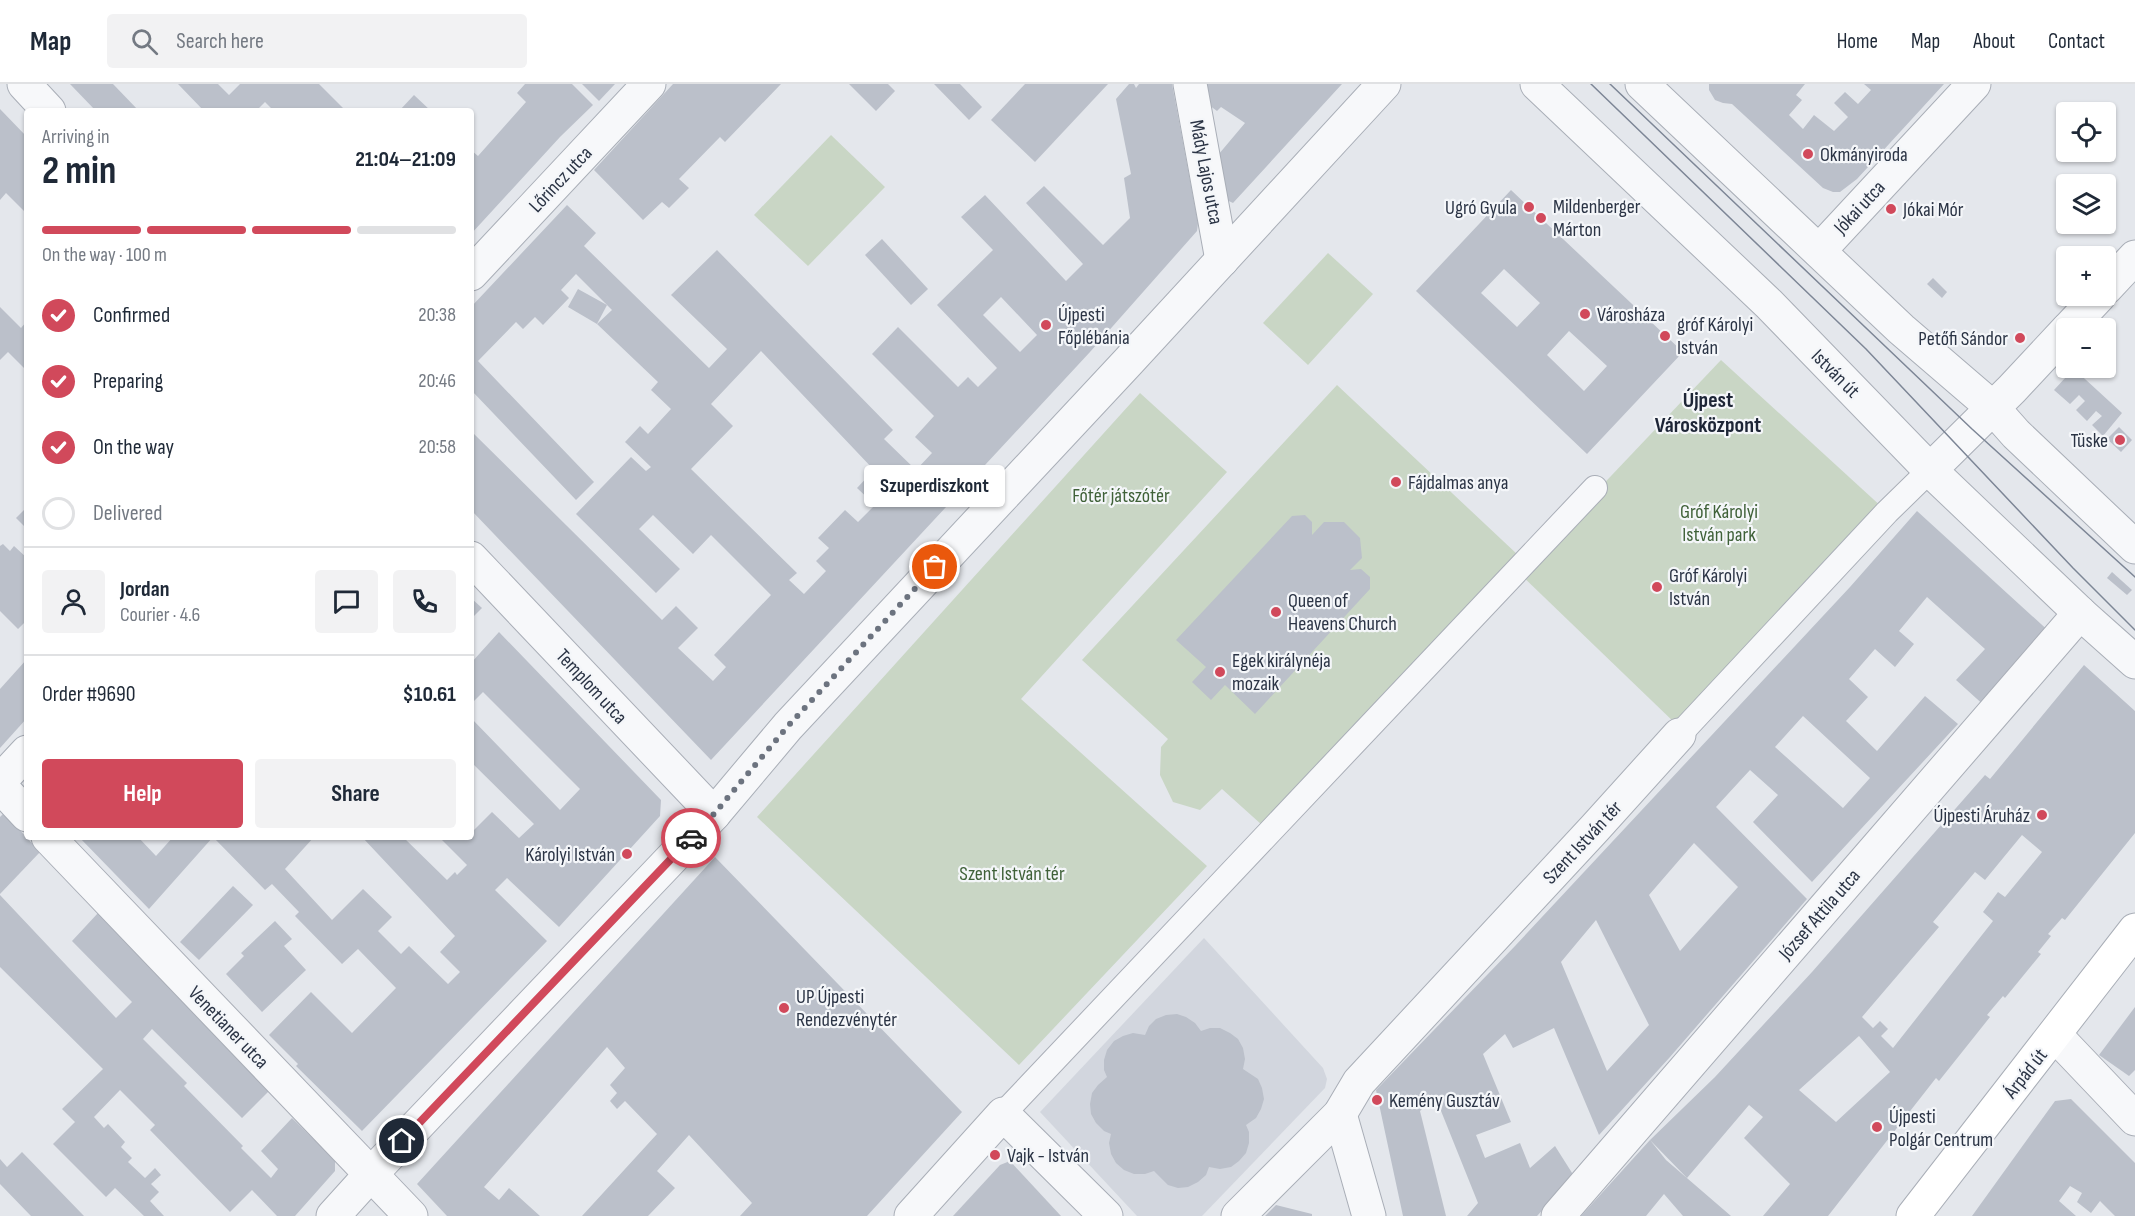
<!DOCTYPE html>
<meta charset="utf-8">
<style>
body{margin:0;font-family:"Sofia Sans Condensed",sans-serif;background:#f2f2f3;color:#1f2937;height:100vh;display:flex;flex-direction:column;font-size:22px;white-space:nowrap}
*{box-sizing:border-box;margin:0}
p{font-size:20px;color:#747a83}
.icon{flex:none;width:33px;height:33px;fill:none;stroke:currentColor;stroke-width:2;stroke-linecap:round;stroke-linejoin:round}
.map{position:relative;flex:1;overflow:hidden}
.panel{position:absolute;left:24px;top:24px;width:450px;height:732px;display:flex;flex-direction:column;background:#fff;border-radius:6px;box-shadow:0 2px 4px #0004}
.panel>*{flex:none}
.tools{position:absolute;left:2056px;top:18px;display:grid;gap:12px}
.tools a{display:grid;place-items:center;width:60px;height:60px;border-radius:6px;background:#fff;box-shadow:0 2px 4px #0004;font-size:30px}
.pin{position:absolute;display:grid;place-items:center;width:51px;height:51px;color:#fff;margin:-26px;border:3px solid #fff;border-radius:50%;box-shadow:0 2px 6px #0007}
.courier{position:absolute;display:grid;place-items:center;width:60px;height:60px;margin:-30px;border:4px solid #d1495b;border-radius:50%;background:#fff;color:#222;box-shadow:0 2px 8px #0007}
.bubble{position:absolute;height:42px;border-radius:6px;background:#fff;box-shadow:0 2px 4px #0004;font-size:20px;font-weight:700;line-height:42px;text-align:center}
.overview em{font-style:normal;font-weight:700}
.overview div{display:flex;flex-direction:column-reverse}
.overview{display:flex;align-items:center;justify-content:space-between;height:102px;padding:0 18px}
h1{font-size:39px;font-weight:700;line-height:45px}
.bar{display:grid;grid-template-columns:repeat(4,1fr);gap:9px 6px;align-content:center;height:72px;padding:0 18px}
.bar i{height:8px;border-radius:4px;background:#e0e1e3}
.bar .active{background:#d1495b}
.bar p{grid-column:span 4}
.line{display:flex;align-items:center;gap:15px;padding:0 18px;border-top:2px solid #e0e1e3}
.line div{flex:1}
.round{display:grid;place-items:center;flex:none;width:63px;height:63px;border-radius:6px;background:#f2f2f3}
ol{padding:0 18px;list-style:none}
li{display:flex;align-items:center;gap:18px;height:66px}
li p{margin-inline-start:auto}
li .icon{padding:6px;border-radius:50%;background:#d1495b;color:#fff;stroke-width:4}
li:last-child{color:#747a83}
li i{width:33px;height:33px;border:3px solid #e0e1e3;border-radius:50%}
.action{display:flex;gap:12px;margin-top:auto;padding:12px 18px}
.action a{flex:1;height:69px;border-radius:6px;background:#d1495b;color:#fff;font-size:24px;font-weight:700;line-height:69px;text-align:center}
.action a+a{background:#f2f2f3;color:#1f2937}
header{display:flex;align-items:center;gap:36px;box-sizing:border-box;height:84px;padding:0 30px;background:#fff;border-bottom:2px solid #e0e1e3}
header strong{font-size:28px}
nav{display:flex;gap:33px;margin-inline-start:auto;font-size:21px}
.search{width:420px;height:54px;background:#f2f2f3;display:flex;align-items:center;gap:15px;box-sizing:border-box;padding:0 21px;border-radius:6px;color:#747a83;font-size:22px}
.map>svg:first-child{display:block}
.built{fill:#d2d6de}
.green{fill:#c9d6c5}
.building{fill:#bbc0ca;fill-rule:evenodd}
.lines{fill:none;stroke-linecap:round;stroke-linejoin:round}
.pedestrian-casing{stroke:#a9aeb7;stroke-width:26}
.minor-casing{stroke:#a9aeb7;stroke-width:35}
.tertiary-casing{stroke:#a9aeb7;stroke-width:35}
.secondary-casing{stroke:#a9aeb7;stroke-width:35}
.pedestrian{stroke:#f7f8fa;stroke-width:24}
.minor{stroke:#f7f8fa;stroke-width:33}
.tertiary{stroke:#f7f8fa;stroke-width:33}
.secondary{stroke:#fff;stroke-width:33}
.tram{stroke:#7d8696;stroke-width:1.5}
.done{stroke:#6c737f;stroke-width:6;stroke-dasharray:0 10.8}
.route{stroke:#d1495b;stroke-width:8}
.poi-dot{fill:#d1495b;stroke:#f4f6f9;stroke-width:2}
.labels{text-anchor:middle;stroke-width:4.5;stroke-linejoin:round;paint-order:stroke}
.poi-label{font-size:20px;fill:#2b3445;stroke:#f4f6f9;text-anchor:start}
.street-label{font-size:20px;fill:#2b3445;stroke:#f4f6f9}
.park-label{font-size:20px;fill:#3f6138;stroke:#f4f6f9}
.quarter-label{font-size:22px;font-weight:bold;fill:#1d2536;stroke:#f4f6f9}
</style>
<header>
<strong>Map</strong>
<div class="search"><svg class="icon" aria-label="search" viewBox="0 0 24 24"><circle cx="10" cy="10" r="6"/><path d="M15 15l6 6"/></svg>Search here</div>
<nav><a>Home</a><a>Map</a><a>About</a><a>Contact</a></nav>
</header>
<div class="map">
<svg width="2135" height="1132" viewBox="0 0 2135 1132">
<rect width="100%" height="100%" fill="#e4e7ec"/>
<path class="built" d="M1204 854 1323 984 1327 995 1325 1004 1202 1132H1137L1040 1028Z"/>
<g class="green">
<path d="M831 51 885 103 808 182 754 131Z"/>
<path d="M1328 169 1373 210 1308 281 1263 239Z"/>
<path d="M1721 276 1884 425 1678 642 1519 489Z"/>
<path d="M1337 301 1518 471 1262 741 1222 705 1200 726 1173 718 1160 691 1161 663 1168 655 1082 576Z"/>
<path d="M1140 309 1227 388 1021 615 1207 782 1019 981 757 733Z"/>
</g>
<g class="building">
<path d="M70 0H113L139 27H96Z"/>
<path d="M178 0H218L229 11 240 0H319L346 27H274L265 18 256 27H204Z"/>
<path d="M525 0H572L593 21 560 53 471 150V66L478 72 526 18 517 9Z"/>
<path d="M582 0H615L599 17Z"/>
<path d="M673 0H781L725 58 720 53 679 95 689 104 669 124 662 118 643 136 594 86Z"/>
<path d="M849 0H888L895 7 876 27Z"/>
<path d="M934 0H960L982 23 969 36Z"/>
<path d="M1025 0H1108L1035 78 991 36Z"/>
<path d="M1129 0H1134L1136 4 1139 0H1172L1198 139 1197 147 1090 268 711 676 471 426V347L662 536 676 522 698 544 678 564 713 597 726 583 714 571 771 511 711 451 693 470 653 431 639 445 680 485 656 509 576 430 631 373 646 387 651 383 625 358 640 342 648 350 671 325 651 306 658 298 597 240 612 226 576 190 561 206 569 214 543 241 535 233 523 245 516 238 478 277 594 398 576 416 472 307 471 308V223L567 121 596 149 584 162 709 284 727 265 671 211 717 166 893 346 884 355 916 386 932 369 915 353 934 332 872 270 898 243 958 303 968 293 978 303 997 284 937 221 993 166 961 133 985 111 1066 197 1083 180 1026 119 1044 102 1103 161 1130 134 1124 94 1131 90 1116 15ZM1001 213 1037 251 1020 268 983 231ZM761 267 874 386 857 404 875 421 858 438 845 426 818 454 829 464 816 477 826 487 804 510 789 496 797 489 691 385 733 342 711 320Z"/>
<path d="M1198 0H1342L1233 119 1216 111 1213 77 1245 39 1221 23 1217 27 1201 15Z"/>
<path d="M1709 0H1805L1796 11 1802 16 1789 31 1803 45 1814 31 1834 47 1848 33 1834 19 1845 8 1858 20 1871 6 1864 0H1944L1857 95 1840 108H1833L1823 104 1732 20 1723 19 1715 16 1709 6Z"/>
<path d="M414 11 431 27H399Z"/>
<path d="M0 25 27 53V130L6 109 0 116Z"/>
<path d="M1511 106 1683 268 1587 370 1416 207ZM1504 185 1540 219 1517 243 1481 209ZM1569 247 1607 282 1584 307 1547 271Z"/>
<path d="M882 155 928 205 911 221 865 171Z"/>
<path d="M1933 194 1947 208 1942 214 1927 200Z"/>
<path d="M578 205 607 221 597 240 568 223Z"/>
<path d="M0 223 21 244 27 237V287L8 268 0 276Z"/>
<path d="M2066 284H2073L2122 329 2103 352 2092 341 2102 332 2096 327 2087 337 2076 326 2085 317 2079 311 2070 320 2054 306 2066 293 2061 288Z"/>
<path d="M2119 343 2132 356 2121 368 2107 355Z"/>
<path d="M27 423V445L16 434Z"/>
<path d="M1917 427 2053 551 1987 624 1956 596 1985 565 1927 513 1899 547 1914 560 1895 583 1875 565 1849 595 1868 613 1846 637 1877 667 1925 612 1958 640 1812 798 1753 738 1778 711 1750 686 1716 723 1807 815 1670 973 1599 1051 1554 944 1513 964 1505 950 1483 970 1511 1038 1476 1051 1485 1074 1520 1059 1530 1084 1555 1062 1574 1092 1537 1132H1467L1478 1119 1435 1012 1420 1027 1446 1132H1403L1376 1006 1515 862 1850 503ZM1803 632 1870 694 1843 724 1775 663ZM1694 759 1738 803 1680 867 1649 811ZM1596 836 1649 941 1607 987 1561 878Z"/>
<path d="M1305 431 1312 438V451L1324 438H1344L1360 454 1362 474 1350 486 1361 485 1370 493V505L1255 630 1225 601 1211 616 1192 598 1206 583 1176 556 1292 432Z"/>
<path d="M3 460 10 467 14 462 27 474V536L18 545 0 527V462Z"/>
<path d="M2112 488 2132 506 2127 511 2107 494Z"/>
<path d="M471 514 482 524 471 535Z"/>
<path d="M499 548 661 716 660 732 559 843 507 794 495 806 547 857 362 1047 296 982 298 980 269 951 311 908 352 949 396 904 358 865 342 880 295 832 299 828 272 800 265 806 213 753 149 825 79 753H138L156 772 173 753H314L285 785 332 836 363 805 392 833 378 847 401 870 409 862 448 900 460 888 440 868 455 852 362 753H403L447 796 455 788 457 791 467 781 439 753H471V749L492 728 519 754 534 740 471 678V634L560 726 580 705 483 608 471 620V579Z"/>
<path d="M27 575V634L0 664V605Z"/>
<path d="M2084 581 2135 627V749L2065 836 2062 834 2048 850 2051 852 2038 868 2041 870 2005 914 2003 912 1987 931 1990 933 1939 997 1936 994 1828 1132H1763L1790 1100 1744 1054 1763 1033 1749 1021 1687 1094 1650 1056 1666 1076 1731 1132H1683L1664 1110 1646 1132H1581L1650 1056 1715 993 1812 888 1985 691 1990 695ZM2022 751 2042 768 2005 813 1998 808 1983 828 1993 837 1893 964 1881 952 1888 945 1880 937 1873 944 1862 933 1939 843 1933 838 1975 788 1985 796ZM1859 952 1890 988 1836 1038 1799 1006Z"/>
<path d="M4 729 40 768 0 810V733Z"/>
<path d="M715 773 962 1028 867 1132H740L752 1119 689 1051 657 1087 675 1104 648 1132H582L657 1050 625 1017 617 1025 610 1017 617 1009 610 1001 625 984 607 963 484 1103 499 1116 509 1104 540 1132H447L417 1100Z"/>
<path d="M233 802 253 821 199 876 180 858Z"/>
<path d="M0 811 116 934 132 918 72 857 98 829 271 1005 242 1034 152 945 143 955 187 999 184 1002 243 1062 241 1064 271 1094 278 1085 261 1067 292 1034 335 1076V1087L295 1132H277L252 1106 230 1128 150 1046 155 1041 120 1006 94 1033 104 1044 108 1040 125 1058 121 1063 132 1074 128 1078 145 1094 155 1084 161 1091 151 1100 159 1108 150 1117 164 1132H144L115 1104 106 1113 53 1060 75 1038 62 1025 103 985 0 883Z"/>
<path d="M275 837 292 855 284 862 306 886 262 928 226 890 244 872 241 869Z"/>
<path d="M2135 923V986L2129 992 2099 971Z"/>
<path d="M1177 930 1186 933 1195 939 1201 947 1210 944H1220L1230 949 1238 955 1243 964 1245 975 1243 985 1258 995 1262 1004 1264 1015 1261 1025 1256 1034 1246 1041 1249 1048V1059L1246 1069 1239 1077 1231 1083 1220 1085 1209 1083 1206 1091 1198 1098 1188 1103 1178 1104 1168 1101 1154 1087 1145 1090H1134L1124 1086 1116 1079 1111 1070 1109 1059 1111 1050 1104 1047 1096 1039 1091 1030 1090 1020 1092 1009 1098 1001 1107 993 1104 986V976L1107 966 1114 957 1123 952 1133 949 1145 951 1149 942 1156 935 1166 931Z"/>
<path d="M2071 1015 2135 1079V1132H2115L2100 1117 2091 1129 2077 1118 2082 1109 2070 1102 2059 1117 2076 1132H1972L2055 1017Z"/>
<path d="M22 1068 84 1132H31L0 1100V1075L7 1083Z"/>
<path d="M1010 1077 1061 1132H953L1000 1081Z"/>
<path d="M1276 1121 1312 1130V1132H1265Z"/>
</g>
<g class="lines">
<g class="pedestrian-casing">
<g id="pedestrian">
<path d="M1679 651 1887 428 1930 386"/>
<path d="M1003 1030 1595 404"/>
</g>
</g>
<g class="minor-casing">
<g id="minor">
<path d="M1190 0 1222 176"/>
<path d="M1819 167 1974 0"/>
<path d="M471 190 649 0"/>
<path d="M2106 204 2135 173"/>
<path d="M2069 244 2099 212"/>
<path d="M1930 386 2012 305 2067 246"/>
<path d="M0 697 27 668"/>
<path d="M0 702 27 731"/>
<path d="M714 730 788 642 1127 279 1384 0"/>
<path d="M48 753 411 1132"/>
<path d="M2055 951 2135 1035"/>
<path d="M1340 1030 1369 1132"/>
<path d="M911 1132 1003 1030 1106 1132"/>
<path d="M1238 1132 1340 1030 1359 998 1595 744 1679 651"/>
<path d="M1558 1132 2080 529"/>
</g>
</g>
<g class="tertiary-casing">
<g id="tertiary">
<path d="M24 0 49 27"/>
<path d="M1537 0 1769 220 1930 386 2080 529 2135 578"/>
<path d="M1642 0 1901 245 1993 324 2016 350 2135 463"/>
<path d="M333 1132 371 1090 714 730 471 474"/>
</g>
</g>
<g class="secondary-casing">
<path id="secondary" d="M1913 1132 2135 846"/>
</g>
<use href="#pedestrian" class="pedestrian"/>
<use href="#minor" class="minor"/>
<use href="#tertiary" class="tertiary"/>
<use href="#secondary" class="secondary"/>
<g class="tram">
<path d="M1591 0 1866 265 2073 484 2135 546"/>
<path d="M1610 0 1972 345 2135 493"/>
</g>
</g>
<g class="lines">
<path class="done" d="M691 754 714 730 788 642 935 483"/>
<path class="route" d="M402 1057 691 754"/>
</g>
<g class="poi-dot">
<circle cx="1808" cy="70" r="6"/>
<circle cx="1529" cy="123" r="6"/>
<circle cx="1891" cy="125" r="6"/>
<circle cx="1541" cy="134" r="6"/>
<circle cx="1585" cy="230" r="6"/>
<circle cx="1046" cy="241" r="6"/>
<circle cx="1665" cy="252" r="6"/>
<circle cx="2020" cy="254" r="6"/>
<circle cx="2120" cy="356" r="6"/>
<circle cx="1396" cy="398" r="6"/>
<circle cx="1657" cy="503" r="6"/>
<circle cx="1276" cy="528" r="6"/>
<circle cx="1220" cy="588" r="6"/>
<circle cx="2042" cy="731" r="6"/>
<circle cx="627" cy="770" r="6"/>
<circle cx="784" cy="924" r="6"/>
<circle cx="1377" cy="1016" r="6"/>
<circle cx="1877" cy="1043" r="6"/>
<circle cx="995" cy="1071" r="6"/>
</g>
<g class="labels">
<g class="poi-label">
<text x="1820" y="77">Okmányiroda</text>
<text x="1553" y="129">Mildenberger<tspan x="1553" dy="23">Márton</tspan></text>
<text x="1517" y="130" text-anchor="end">Ugró Gyula</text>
<text x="1903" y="132">Jókai Mór</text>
<text x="1058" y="237">Újpesti<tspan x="1058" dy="23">Főplébánia</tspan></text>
<text x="1597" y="237">Városháza</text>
<text x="1677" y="247">gróf Károlyi<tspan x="1677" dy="23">István</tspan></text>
<text x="2008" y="261" text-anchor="end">Petőfi Sándor</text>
<text x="2108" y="363" text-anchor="end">Tüske</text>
<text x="1408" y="405">Fájdalmas anya</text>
<text x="1669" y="498">Gróf Károlyi<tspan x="1669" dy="23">István</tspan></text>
<text x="1288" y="523">Queen of<tspan x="1288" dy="23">Heavens Church</tspan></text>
<text x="1232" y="583">Egek királynéja<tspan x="1232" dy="23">mozaik</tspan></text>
<text x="2030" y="738" text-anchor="end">Újpesti Áruház</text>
<text x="615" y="777" text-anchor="end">Károlyi István</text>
<text x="796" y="919">UP Újpesti<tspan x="796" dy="23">Rendezvénytér</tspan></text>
<text x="1389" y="1023">Kemény Gusztáv</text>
<text x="1889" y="1039">Újpesti<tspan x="1889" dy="23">Polgár Centrum</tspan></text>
<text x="1007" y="1078">Vajk - István</text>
</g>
<g class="street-label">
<text transform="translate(1207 88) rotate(79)" y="7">Mády Lajos utca</text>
<text transform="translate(560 95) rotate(-47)" y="7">Lőrincz utca</text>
<text transform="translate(1859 123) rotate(-47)" y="7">Jókai utca</text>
<text transform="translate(1836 289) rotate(45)" y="7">István út</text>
<text transform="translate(592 602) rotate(47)" y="7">Templom utca</text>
<text transform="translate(1582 758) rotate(-47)" y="7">Szent István tér</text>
<text transform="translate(1819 830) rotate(-49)" y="7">József Attila utca</text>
<text transform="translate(229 943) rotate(46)" y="7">Venetianer utca</text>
<text transform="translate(2025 989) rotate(-52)" y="7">Árpád út</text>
</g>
<g class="park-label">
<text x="1121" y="418">Főtér játszótér</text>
<text x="1719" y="434">Gróf Károlyi<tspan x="1719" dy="23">István park</tspan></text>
<text x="1012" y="796">Szent István tér</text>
</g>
<g class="quarter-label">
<text x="1708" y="323">Újpest<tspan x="1708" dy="25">Városközpont</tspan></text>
</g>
</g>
</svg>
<div class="tools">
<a><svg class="icon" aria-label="locate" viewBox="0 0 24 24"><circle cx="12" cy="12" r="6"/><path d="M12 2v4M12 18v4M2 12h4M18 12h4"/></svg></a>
<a><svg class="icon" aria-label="layers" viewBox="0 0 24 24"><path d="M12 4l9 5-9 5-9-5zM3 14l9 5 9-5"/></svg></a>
<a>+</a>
<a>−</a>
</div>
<div class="pin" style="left:935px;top:483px;background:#ea580c"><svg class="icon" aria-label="bag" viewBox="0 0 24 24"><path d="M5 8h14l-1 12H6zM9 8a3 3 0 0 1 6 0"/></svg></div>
<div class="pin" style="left:402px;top:1057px;background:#1f2937"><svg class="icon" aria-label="home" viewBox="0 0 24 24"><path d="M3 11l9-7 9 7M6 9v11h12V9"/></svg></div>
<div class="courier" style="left:691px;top:754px"><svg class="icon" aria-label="car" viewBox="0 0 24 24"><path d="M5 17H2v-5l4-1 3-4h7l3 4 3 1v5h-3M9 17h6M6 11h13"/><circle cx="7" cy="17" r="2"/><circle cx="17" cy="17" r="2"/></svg></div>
<div class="bubble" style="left:864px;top:381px;width:141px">Szuperdiszkont</div>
<section class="panel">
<div class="overview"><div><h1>2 min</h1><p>Arriving in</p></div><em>21:04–21:09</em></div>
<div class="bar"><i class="active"></i><i class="active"></i><i class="active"></i><i></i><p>On the way · 100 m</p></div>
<ol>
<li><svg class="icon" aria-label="check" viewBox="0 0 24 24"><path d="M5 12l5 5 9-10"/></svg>Confirmed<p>20:38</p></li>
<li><svg class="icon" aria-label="check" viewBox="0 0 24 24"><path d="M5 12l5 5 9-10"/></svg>Preparing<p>20:46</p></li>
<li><svg class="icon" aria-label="check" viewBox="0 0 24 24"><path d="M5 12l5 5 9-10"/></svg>On the way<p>20:58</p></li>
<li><i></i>Delivered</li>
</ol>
<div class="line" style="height:108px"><a class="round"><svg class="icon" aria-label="person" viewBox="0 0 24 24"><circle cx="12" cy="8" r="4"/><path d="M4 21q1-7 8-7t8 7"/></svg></a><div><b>Jordan</b><p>Courier · 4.6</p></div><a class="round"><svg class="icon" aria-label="chat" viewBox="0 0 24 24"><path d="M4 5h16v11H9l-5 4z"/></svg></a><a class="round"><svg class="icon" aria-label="phone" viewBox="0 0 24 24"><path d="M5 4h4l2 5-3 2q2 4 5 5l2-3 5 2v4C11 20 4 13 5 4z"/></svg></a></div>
<div class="line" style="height:78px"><div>Order #9690</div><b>$10.61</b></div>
<div class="action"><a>Help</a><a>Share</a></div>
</section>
</div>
